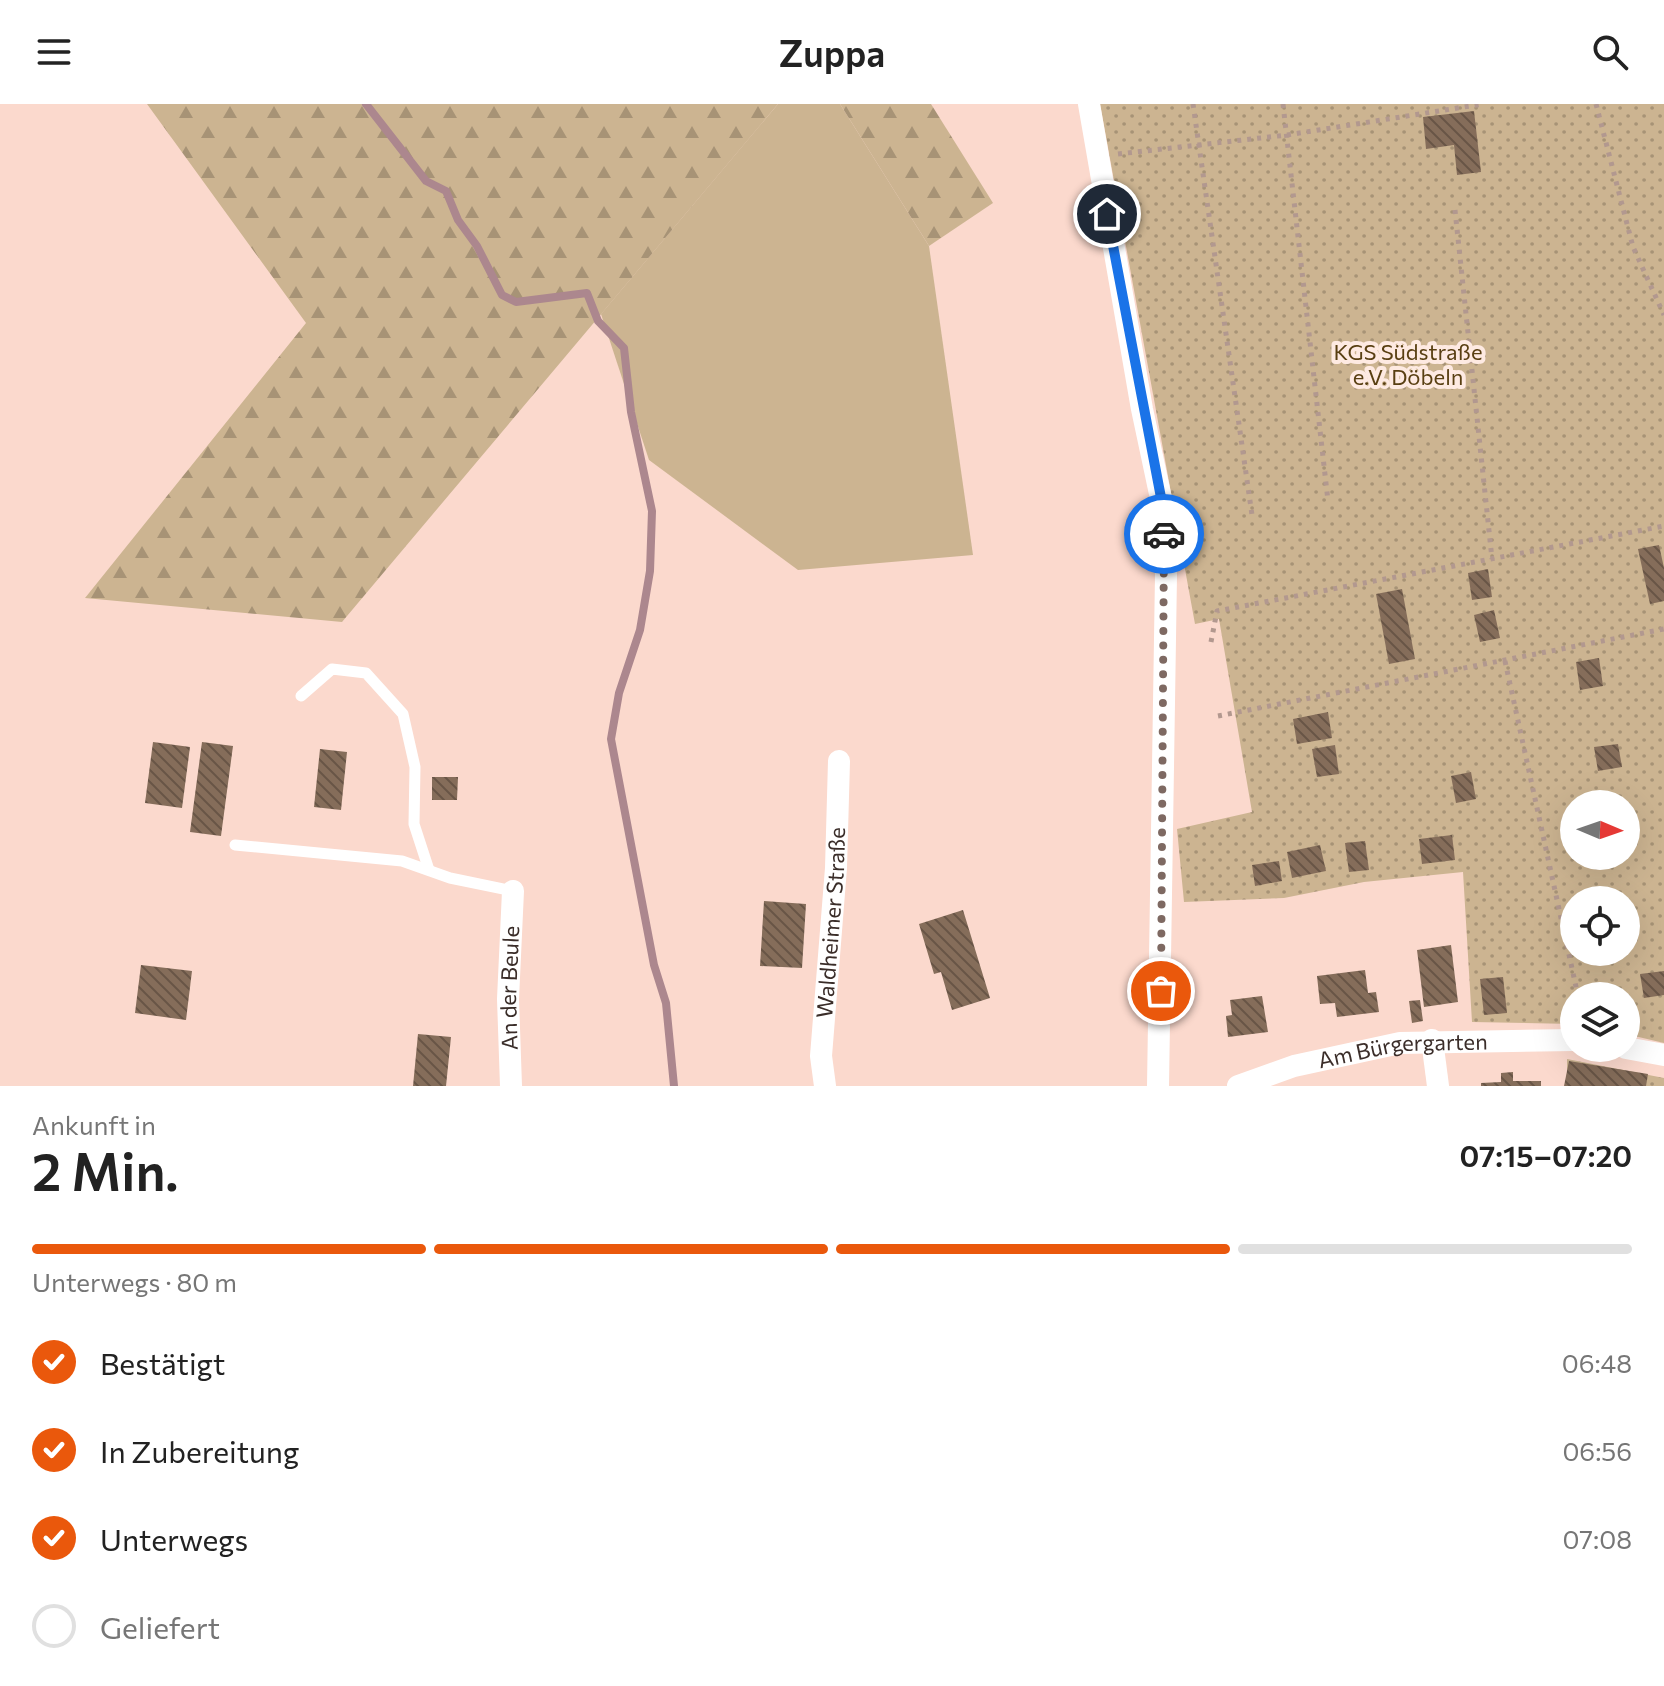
<!DOCTYPE html>
<html lang="de">
<meta charset="utf-8">
<style>
body{margin:0;font-family:Commissioner,sans-serif;background:#f2f2f2;color:#222;height:100vh;display:flex;flex-direction:column;font-size:30px;white-space:nowrap}
*{box-sizing:border-box;margin:0}
p{font-size:26px;color:#767676}
.icon{flex:none;width:44px;height:44px;fill:none;stroke:currentColor;stroke-width:2;stroke-linecap:round;stroke-linejoin:round}
.map{position:relative;height:982px;overflow:hidden}
.sheet{display:flex;flex-direction:column;background:#fff;flex:1}
.sheet>*{flex:none}
.needle{width:52px;rotate:92deg}
.buttons{position:absolute;left:1560px;top:686px;display:grid;gap:16px}
.buttons a{display:grid;place-items:center;width:80px;height:80px;border-radius:50%;background:#fff;box-shadow:0 8px 32px #0002;font-size:40px}
.pin{position:absolute;display:grid;place-items:center;width:68px;height:68px;color:#fff;margin:-34px;border:4px solid #fff;border-radius:50%;box-shadow:0 2px 8px #0007}
.courier{position:absolute;display:grid;place-items:center;width:80px;height:80px;margin:-40px;border:6px solid #1a73e8;border-radius:50%;background:#fff;color:#222;box-shadow:0 2px 10px #0007}
.headline em{font-style:normal;font-weight:600}
.headline div{display:flex;flex-direction:column-reverse}
.headline{display:flex;align-items:center;justify-content:space-between;height:136px;padding:0 32px}
h1{font-size:52px;font-weight:600;line-height:60px}
.bar{display:grid;grid-template-columns:repeat(4,1fr);gap:12px 8px;align-content:center;height:96px;padding:0 32px}
.bar i{height:10px;border-radius:6px;background:#e0e0e0}
.bar .active{background:#ea580c}
.bar p{grid-column:span 4}
ol{padding:0 32px;list-style:none}
li{display:flex;align-items:center;gap:24px;height:88px}
li p{margin-inline-start:auto}
li .icon{padding:8px;border-radius:50%;background:#ea580c;color:#fff;stroke-width:4}
li:last-child{color:#767676}
li i{width:44px;height:44px;border:4px solid #e0e0e0;border-radius:50%}
header{display:flex;justify-content:space-between;align-items:center;height:104px;padding:0 32px;background:#fff;font-size:36px;font-weight:600}
.map>svg:first-child{display:block}
.grass{fill:#ccb491}
.forest{fill:url(#forest-firs)}
.park{fill:url(#park-dots);fill-rule:evenodd}
.lines{fill:none;stroke-linecap:round;stroke-linejoin:round}
.stream{stroke:#ac878e;stroke-width:8}
.building{fill:url(#building-back-hatch)}
.path{stroke:#b2988f;stroke-width:5;stroke-dasharray:4 6;stroke-linecap:butt}
.service{stroke:#fff;stroke-width:11}
.minor{stroke:#fff;stroke-width:22}
.done{stroke:#7e6962;stroke-width:8;stroke-dasharray:0 14.4}
.route{stroke:#1a73e8;stroke-width:10}
.labels{text-anchor:middle;stroke-width:8;stroke-linejoin:round;paint-order:stroke}
.park-label{font-size:22px;fill:#593f12;stroke:#feeae2}
.street-label{font-size:22px;fill:#3a2d29;stroke:#feeae2}
</style>
<header><svg class="icon" aria-label="menu" viewBox="0 0 24 24"><path d="M4 6h16M4 12h16M4 18h16"/></svg>Zuppa<svg class="icon" aria-label="search" viewBox="0 0 24 24"><circle cx="10" cy="10" r="6"/><path d="M15 15l6 6"/></svg></header>
<div class="map">
<svg width="1664" height="982" viewBox="0 0 1664 982">
<defs>
<pattern id="forest-firs" width="22" height="20" patternUnits="userSpaceOnUse" patternTransform="scale(2)"><rect width="22" height="20" fill="#ccb491"/><path d="M5 1l3.5 6h-7zM16 11l3.5 6h-7z" fill="#a79376"/></pattern>
<pattern id="park-dots" width="8" height="8" patternUnits="userSpaceOnUse" patternTransform="scale(2)"><rect width="8" height="8" fill="#ccb491"/><path d="M2 2h.1M6 6h.1" fill="none" stroke="#a79376" stroke-width="1.8" stroke-linecap="round"/></pattern>
<pattern id="building-back-hatch" width="6" height="6" patternUnits="userSpaceOnUse" patternTransform="scale(2)"><rect width="6" height="6" fill="#856d5a"/><path d="M-1 5l2 2M0 0l6 6M5-1l2 2" fill="none" stroke="#685546"/></pattern>
</defs>
<rect width="100%" height="100%" fill="#fbd9cd"/>
<path class="grass" d="M778 0H840L929 142 973 451 798 466 649 356 601 210Z"/>
<g class="forest">
<path d="M147 0H778L342 518 85 494 306 219Z"/>
<path d="M840 0H931L993 99 929 142Z"/>
</g>
<g class="park">
<path d="M1100 0H1664V939L1626 930V892H1574V920L1472 918 1463 768 1364 778 1284 794 1184 798 1177 725 1252 708 1219 515 1195 520ZM1574 700H1626V752H1574ZM1574 796H1626V848H1574Z"/>
<path d="M1567 955 1664 974V982H1567Z"/>
</g>
<g class="lines">
<path class="stream" d="M366 0 426 77 446 87 458 116 477 142 502 191 516 198 587 189 598 217 624 244 631 308 652 407 650 467 640 526 619 589 611 635 654 861 666 899 674 982"/>
</g>
<g class="building">
<path d="M1474 7 1481 68 1457 71 1454 41 1426 45 1423 13Z"/>
<path d="M1659 441 1664 464V497L1650 500 1638 445Z"/>
<path d="M1488 465 1492 493 1472 496 1468 469Z"/>
<path d="M1402 485 1415 555 1389 560 1376 490Z"/>
<path d="M1494 506 1500 534 1480 538 1474 511Z"/>
<path d="M1599 554 1603 582 1580 586 1576 558Z"/>
<path d="M1328 608 1332 634 1297 640 1293 615Z"/>
<path d="M153 638 190 643 182 704 145 699Z"/>
<path d="M202 638 233 642 221 732 190 728Z"/>
<path d="M1618 640 1622 663 1598 667 1594 643Z"/>
<path d="M1335 641 1339 670 1317 673 1312 645Z"/>
<path d="M320 645 347 648 341 706 314 703Z"/>
<path d="M1471 668 1476 695 1456 699 1451 672Z"/>
<path d="M432 673H458L457 696H432Z"/>
<path d="M1452 731 1455 756 1422 760 1419 735Z"/>
<path d="M1365 737 1369 766 1349 768 1345 739Z"/>
<path d="M1320 741 1326 767 1292 774 1287 748Z"/>
<path d="M1279 757 1282 777 1255 782 1252 761Z"/>
<path d="M764 797 806 800 802 864 760 862Z"/>
<path d="M963 806 990 894 952 906 941 868 934 870 919 820Z"/>
<path d="M1451 841 1458 898 1424 903 1417 846Z"/>
<path d="M141 861 192 867 186 916 135 909Z"/>
<path d="M1365 866 1368 889 1376 888 1379 908 1337 913 1335 899 1320 900 1317 872Z"/>
<path d="M1664 867V891L1644 894 1640 870Z"/>
<path d="M1503 873 1507 909 1484 911 1480 875Z"/>
<path d="M1262 892 1268 928 1228 933 1226 912 1232 911 1230 896Z"/>
<path d="M1420 896 1423 917 1412 919 1409 897Z"/>
<path d="M418 930 451 933 446 982H413Z"/>
<path d="M1569 957 1648 970 1646 982H1564Z"/>
<path d="M1513 968V977H1541V982H1481V979L1501 978V969Z"/>
</g>
<g class="lines">
<g class="path">
<path d="M1193 0 1252 411"/>
<path d="M1283 0 1328 397"/>
<path d="M1596 0 1633 143 1664 211"/>
<path d="M1118 50 1287 31 1483 0"/>
<path d="M1455 106 1492 455"/>
<path d="M1211 538 1217 507 1664 422"/>
<path d="M1505 557 1578 892"/>
<path d="M1218 612 1664 525"/>
</g>
<g class="service">
<path d="M301 592 332 565 366 569 403 610 415 663 414 720 429 766"/>
<path d="M235 741 402 757 450 774 513 787"/>
</g>
<g class="minor">
<path d="M1089 0 1142 305 1163 404 1166 471 1158 982"/>
<path d="M1432 936 1438 982"/>
<path d="M1626 944 1664 951"/>
<path id="s1" d="M511 982 508 895 513 787"/>
<path id="s2" d="M825 982 821 952 836 764 839 657"/>
<path id="s3" d="M1238 982 1294 962 1400 939 1574 936"/>
</g>
</g>
<g class="lines">
<path class="done" d="M1161 887 1164 430"/>
<path class="route" d="M1107 110 1163 404 1164 430"/>
</g>
<g class="labels">
<g class="park-label">
<text x="1408" y="256">KGS Südstraße<tspan x="1408" dy="25">e.V. Döbeln</tspan></text>
</g>
<g class="street-label">
<text dy="8" stroke="none"><textPath href="#s2" startOffset="164">Waldheimer Straße</textPath></text>
<text dy="8" stroke="none"><textPath href="#s1" startOffset="98">An der Beule</textPath></text>
<text dy="8" stroke="none"><textPath href="#s3" startOffset="170">Am Bürgergarten</textPath></text>
</g>
</g>
</svg>
<div class="buttons">
<a><svg class="needle" viewBox="-14 -14 28 28"><path d="M0-13l5 13h-10z" fill="#e53935"/><path d="M0 13l5-13h-10z" fill="#767676"/></svg></a>
<a><svg class="icon" aria-label="locate" viewBox="0 0 24 24"><circle cx="12" cy="12" r="6"/><path d="M12 2v4M12 18v4M2 12h4M18 12h4"/></svg></a>
<a><svg class="icon" aria-label="layers" viewBox="0 0 24 24"><path d="M12 4l9 5-9 5-9-5zM3 14l9 5 9-5"/></svg></a>
</div>
<div class="pin" style="left:1161px;top:887px;background:#ea580c"><svg class="icon" aria-label="bag" viewBox="0 0 24 24"><path d="M5 8h14l-1 12H6zM9 8a3 3 0 0 1 6 0"/></svg></div>
<div class="pin" style="left:1107px;top:110px;background:#1f2937"><svg class="icon" aria-label="home" viewBox="0 0 24 24"><path d="M3 11l9-7 9 7M6 9v11h12V9"/></svg></div>
<div class="courier" style="left:1164px;top:430px"><svg class="icon" aria-label="car" viewBox="0 0 24 24"><path d="M5 17H2v-5l4-1 3-4h7l3 4 3 1v5h-3M9 17h6M6 11h13"/><circle cx="7" cy="17" r="2"/><circle cx="17" cy="17" r="2"/></svg></div>
</div>
<section class="sheet">
<div class="headline"><div><h1>2 Min.</h1><p>Ankunft in</p></div><em>07:15–07:20</em></div>
<div class="bar"><i class="active"></i><i class="active"></i><i class="active"></i><i></i><p>Unterwegs · 80 m</p></div>
<ol>
<li><svg class="icon" aria-label="check" viewBox="0 0 24 24"><path d="M5 12l5 5 9-10"/></svg>Bestätigt<p>06:48</p></li>
<li><svg class="icon" aria-label="check" viewBox="0 0 24 24"><path d="M5 12l5 5 9-10"/></svg>In Zubereitung<p>06:56</p></li>
<li><svg class="icon" aria-label="check" viewBox="0 0 24 24"><path d="M5 12l5 5 9-10"/></svg>Unterwegs<p>07:08</p></li>
<li><i></i>Geliefert</li>
</ol>
</section>
